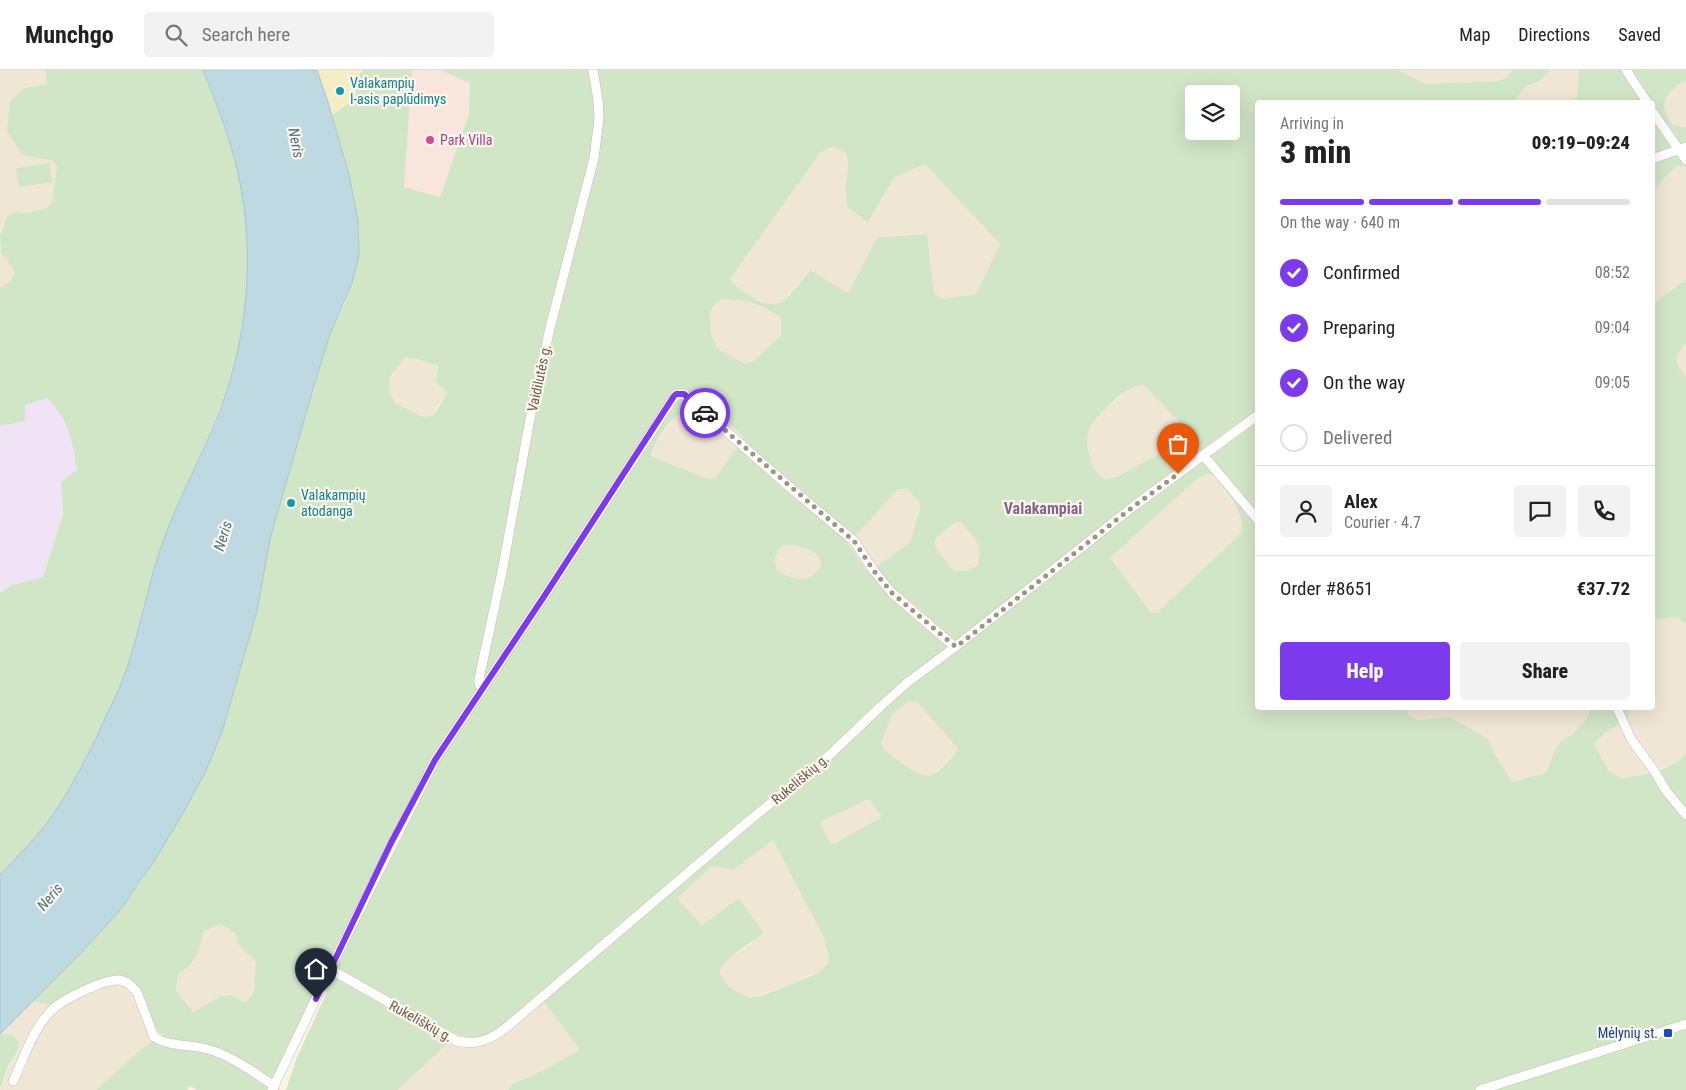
<!DOCTYPE html>
<meta charset="utf-8">
<style>
body{margin:0;font-family:"Roboto Condensed",sans-serif;background:#f2f2f2;color:#222;height:100vh;display:flex;flex-direction:column;font-size:19px;white-space:nowrap}
*{box-sizing:border-box;margin:0}
p{font-size:16px;color:#767676}
.icon{flex:none;width:28px;height:28px;fill:none;stroke:currentColor;stroke-width:2;stroke-linecap:round;stroke-linejoin:round}
.map{position:relative;flex:1;overflow:hidden}
.sheet{position:absolute;left:1255px;top:30px;width:400px;height:610px;display:flex;flex-direction:column;background:#fff;border-radius:5px;box-shadow:0 5px 20px #0002}
.sheet>*{flex:none}
.tools{position:absolute;left:1185px;top:15px;display:grid;gap:10px}
.tools a{display:grid;place-items:center;width:55px;height:55px;border-radius:5px;background:#fff;box-shadow:0 5px 20px #0002;font-size:25px}
.pin{position:absolute;display:grid;place-items:center;width:42px;height:42px;color:#fff;margin:-51px -21px;border-radius:50% 50% 50% 0;rotate:-45deg;box-shadow:0 0 5px #0007}
.pin .icon{rotate:45deg}
.courier{position:absolute;display:grid;place-items:center;width:50px;height:50px;margin:-25px;border:4px solid #7c3aed;border-radius:50%;background:#fff;color:#222;box-shadow:0 1px 6px #0007}
.headline em{font-style:normal;font-weight:800}
.headline div{display:flex;flex-direction:column-reverse}
.headline{display:flex;align-items:center;justify-content:space-between;height:85px;padding:0 25px}
h1{font-size:32px;font-weight:800;line-height:38px}
.bar{display:grid;grid-template-columns:repeat(4,1fr);gap:8px 5px;align-content:center;height:60px;padding:0 25px}
.bar i{height:6px;border-radius:4px;background:#e0e0e0}
.bar .active{background:#7c3aed}
.bar p{grid-column:span 4}
.line{display:flex;align-items:center;gap:12px;padding:0 25px;border-top:1px solid #e0e0e0}
.line div{flex:1}
.round{display:grid;place-items:center;flex:none;width:52px;height:52px;border-radius:5px;background:#f2f2f2}
ol{padding:0 25px;list-style:none}
li{display:flex;align-items:center;gap:15px;height:55px}
li p{margin-inline-start:auto}
li .icon{padding:5px;border-radius:50%;background:#7c3aed;color:#fff;stroke-width:4}
li:last-child{color:#767676}
li i{width:28px;height:28px;border:2px solid #e0e0e0;border-radius:50%}
.primary-button{display:flex;gap:10px;margin-top:auto;padding:10px 25px}
.primary-button a{flex:1;height:58px;border-radius:5px;background:#7c3aed;color:#fff;font-size:20px;font-weight:800;line-height:58px;text-align:center}
.primary-button a+a{background:#f2f2f2;color:#222}
header{display:flex;align-items:center;gap:30px;box-sizing:border-box;height:70px;padding:0 25px;background:#fff;border-bottom:1px solid #e0e0e0}
header strong{font-size:24px}
nav{display:flex;gap:28px;margin-inline-start:auto;font-size:18px}
.search{width:350px;height:45px;background:#f2f2f2;display:flex;align-items:center;gap:12px;box-sizing:border-box;padding:0 18px;border-radius:5px;color:#767676;font-size:19px}
.map>svg:first-child{display:block}
.residential{fill:#f0e6d6}
.commercial{fill:#f8e6dc}
.education{fill:#f0e3f6}
.green{fill:#d1e5c7;fill-rule:evenodd}
.sand{fill:#f5eec5}
.water{fill:#bed9e1;stroke:#a5c7d1}
.lines{fill:none;stroke-linecap:round;stroke-linejoin:round}
.minor-casing{stroke:#cabcae;stroke-width:10}
.minor{stroke:#fff;stroke-width:9}
.done{stroke:#a09284;stroke-width:5;stroke-dasharray:0 9}
.route{stroke:#7c3aed;stroke-width:6}
.culture-dot{fill:#0f9aa8;stroke:#fdf7ed;stroke-width:2}
.hotel-dot{fill:#d1479c;stroke:#fdf7ed;stroke-width:2}
.transit-dot{fill:#1a4fb4;stroke:#fdf7ed;stroke-width:2}
.labels{text-anchor:middle;stroke-width:4.5;stroke-linejoin:round;paint-order:stroke}
.culture-label{font-size:14px;fill:#0d838f;stroke:#fdf7ed;text-anchor:start}
.hotel-label{font-size:14px;fill:#b23c85;stroke:#fdf7ed;text-anchor:start}
.street-label{font-size:14px;fill:#705d4e;stroke:#fdf7ed}
.transit-label{font-size:14px;fill:#164399;stroke:#fdf7ed;text-anchor:end}
.water-label{font-size:15px;font-style:italic;fill:#4b7480;stroke:#fdf7ed}
.quarter-label{font-size:16px;font-weight:bold;fill:#82668c;stroke:#fdf7ed}
</style>
<header>
<strong>Munchgo</strong>
<div class="search"><svg class="icon" aria-label="search" viewBox="0 0 24 24"><circle cx="10" cy="10" r="6"/><path d="M15 15l6 6"/></svg>Search here</div>
<nav><a>Map</a><a>Directions</a><a>Saved</a></nav>
</header>
<div class="map">
<svg width="1686" height="1020" viewBox="0 0 1686 1020">
<rect width="100%" height="100%" fill="#faf4e7"/>
<g class="residential">
<path d="M0 0H45L47 14 25 18 23 85 53 91 57 97 53 132 47 138 28 143 15 142 1 160 0 166Z"/>
<path d="M1400 0H1513L1506 8 1498 11 1425 14Z"/>
<path d="M1551 0H1579L1577 28 1570 32H1513L1527 15 1534 14 1543 9Z"/>
<path d="M1686 11V58L1683 59 1673 55 1665 43 1664 31 1668 23 1682 12Z"/>
<path d="M831 77 837 78 846 83 849 102 846 112 869 151 895 107 925 94 1000 174 976 224 943 229 934 223 927 165 877 168 848 223 810 200 782 232 766 234 751 227 732 212 730 209 820 83Z"/>
<path d="M1676 96H1684L1686 99V210L1673 217 1665 227 1653 235V124L1662 111Z"/>
<path d="M0 178 1 183 13 196 14 206 9 214 0 218Z"/>
<path d="M723 229H742L753 233 769 239 781 248V264L753 293 745 294 717 278 711 264 710 242 715 233Z"/>
<path d="M1686 273V306L1681 302 1677 291V283Z"/>
<path d="M404 287 420 290 439 296 447 322 432 346 423 347 395 333 389 321 390 306Z"/>
<path d="M1144 315 1189 361 1186 369 1117 407 1105 409 1099 405 1092 397 1086 376 1089 359 1096 348 1107 337 1131 318Z"/>
<path d="M710 335 744 368 716 408 710 409 703 407 651 386 652 379 655 373 676 346 682 342Z"/>
<path d="M1207 404 1214 406 1240 442 1243 455 1241 463 1157 543H1151L1109 489 1198 408Z"/>
<path d="M898 419H907L919 431 920 439 910 472 871 501 866 500 848 474Z"/>
<path d="M955 452H960L979 471 980 488 977 496 966 501H954L935 477V469Z"/>
<path d="M795 475 816 483 821 490V497L812 507 802 510 778 502 775 495 776 482 782 476Z"/>
<path d="M1676 547 1686 554V684L1681 689 1670 695 1623 710 1608 700 1594 674 1604 664 1629 647 1628 638H1652L1653 549Z"/>
<path d="M908 632H917L957 677V682L932 705 926 706 919 704 884 679 881 673 893 643Z"/>
<path d="M1407 638H1591L1586 650 1573 664 1561 671 1554 682 1546 703 1512 712 1493 681 1487 669 1450 647 1418 650 1409 646Z"/>
<path d="M869 729 882 747 835 773H830L821 754 822 751Z"/>
<path d="M773 770 825 870 829 888 823 900 806 906 795 913 755 927 741 925 722 910 719 901 723 893 730 887 740 882 764 863 739 828 702 855 677 828 712 796 733 800Z"/>
<path d="M222 854 236 864 239 875 257 892 254 921 246 933 231 925 220 926 192 942 177 922 176 917 179 903 185 900 193 893 204 861Z"/>
<path d="M127 908 163 965 140 980 96 1020H0L6 1006 7 1000 18 983 13 965 0 964 32 932 55 935Z"/>
<path d="M539 925 579 977 577 982 532 1006 513 1013 508 1020H398L420 1000 449 961 466 967Z"/>
</g>
<path class="commercial" d="M412 0H441L470 12 469 44 441 127 404 117Z"/>
<path class="education" d="M47 328 60 341 72 366 77 399 61 412 63 444 43 507 12 515 0 523V356L25 351V335Z"/>
<g class="green">
<path d="M45 0H203C214 30 227 60 235 91 246 131 249 174 247 216 244 306 202 376 169 456 151 502 143 551 127 598 119 623 106 646 95 670 80 698 67 727 47 753 33 771 16 788 0 805V523L12 515 43 507 63 444 61 412 77 399C72 369 69 350 47 328L25 335V351L0 356V218C22 207 14 197 1 183L0 166 7 147 15 142 28 143 47 138 52 132 57 97 53 91 23 85 7 62 10 31 25 18 47 14Z"/>
<path d="M364 0H412L404 117 440 127 469 44 470 13 441 0H1399L1425 14 1498 11 1506 8 1513 0H1551C1544 8 1538 14 1527 15L1513 32H1258V638H1407L1409 646 1418 650 1450 647 1488 669 1493 681 1512 712 1546 703 1554 682 1561 671 1573 664 1586 650 1591 638H1628L1629 647 1604 664 1594 674 1608 700 1622 709C1643 704 1672 700 1686 684V1020H508L513 1013 532 1006 577 982 579 978 539 925 487 967H466L450 962 447 974 398 1020H286L297 987 327 922 317 917 267 1020H197L190 1016 187 1020H96L140 980 162 965 154 956 127 908 55 935 32 932 81 883 121 839 143 809 195 722 222 662 257 541 270 469 314 316 329 267 346 230 356 199 359 171 358 150 349 105 332 45 351 31 355 25 358 5ZM1194 24H1231V61H1194ZM831 77 837 78 846 83C849 94 848 101 846 112 845 120 847 129 847 137L868 152 895 107 925 94 1000 174 976 224 943 229 934 223 927 164 877 168 848 223 810 200C805 206 787 230 781 232 762 239 746 223 732 212L730 209 820 83ZM723 229C747 230 761 233 781 248V265L753 292 745 294 717 278 711 264 710 242 715 233ZM405 287 420 290 439 296 436 312 447 322 438 339 432 346 423 347 395 333 389 321 390 306ZM1144 315 1188 361 1186 369 1117 407 1105 409C1095 403 1091 396 1089 384 1087 376 1086 365 1090 358 1095 347 1121 322 1132 318 1136 316 1140 316 1144 315ZM710 335 744 368 716 407 710 409 703 407 651 386C652 374 671 347 683 342 691 339 701 338 710 335ZM1207 404 1214 406C1226 423 1246 441 1241 463L1157 543H1151L1110 488 1198 408ZM898 419H907L919 431 920 439 910 472 871 501 866 500 848 474ZM955 452H960C974 467 985 473 977 496L966 501H954L935 477V469ZM795 475C808 480 821 481 821 497 804 515 799 509 778 502 773 492 774 484 782 476ZM908 632H917L957 677V682C951 688 938 703 931 705 919 709 893 685 884 679L881 673 893 643ZM869 729 882 747 835 773H830L821 754 822 751ZM773 770 825 870 829 888C828 892 826 896 823 899 820 903 762 927 755 927 741 928 723 914 719 901 726 887 750 874 764 863L739 828 702 855 677 828 712 796 733 800ZM221 854 236 864 239 875 256 892 254 921 246 933 231 925 220 926 193 942 177 922 176 917 179 903C196 896 199 878 204 861Z"/>
<path d="M1579 0H1686V11C1680 12 1677 16 1672 20 1659 31 1665 43 1673 55L1686 58V99L1684 96H1676L1662 111 1653 124 1652 32H1570L1577 27Z"/>
<path d="M49 93 52 112 19 117 16 98Z"/>
<path d="M1686 210V273C1674 283 1674 296 1686 306V554L1676 547 1653 549 1652 235C1665 227 1673 216 1686 210Z"/>
<path d="M0 964 13 965 19 973C18 986 12 988 7 999 4 1006 5 1011 0 1018Z"/>
</g>
<path class="sand" d="M317 0H364L358 5 355 25 351 31 332 45Z"/>
<path class="water" d="M203 0H317L328 32 349 105 358 150 359 185 352 213 329 267 314 316 270 469 257 541 222 662 205 703 183 743 153 793 121 839 81 883 0 964V805C16 788 33 771 47 753 67 726 82 696 97 666 107 643 119 622 127 598 140 559 147 519 160 480 176 432 202 387 220 340 250 261 256 172 235 91 227 60 215 30 203 0Z"/>
<g class="lines">
<g class="minor-casing">
<g id="minor">
<path d="M1626 0 1647 32"/>
<path d="M1652 41 1686 90"/>
<path d="M1652 89 1686 77"/>
<path d="M1203 385 1258 450"/>
<path d="M482 617 479 614V609L502 502 532 338 550 258 594 88 599 49 598 30 593 0"/>
<path d="M1617 638 1631 669 1653 699 1667 722 1686 745"/>
<path d="M330 899 457 971C478 976 492 969 508 956L751 749 818 696 880 637 908 612 955 577 1134 436 1258 345"/>
<path d="M13 1011C24 988 33 958 52 940 63 929 103 910 118 910 126 910 133 917 137 922L154 967C170 977 189 974 207 979 231 985 254 1003 275 1016"/>
<path d="M272 1020 330 899 435 690 545 525 676 324H684L793 420 854 471 874 501 892 523 955 577"/>
<path d="M1480 1020 1686 954"/>
</g>
</g>
<use href="#minor" class="minor"/>
</g>
<g class="lines">
<path class="done" d="M705 343 854 471 874 501 892 523 956 577 1134 436 1178 404"/>
<path class="route" d="M316 929 391 773 435 690 545 525 674 326 676 324H684L705 343"/>
</g>
<g class="culture-dot">
<circle cx="340" cy="21" r="5"/>
<circle cx="291" cy="433" r="5"/>
</g>
<circle class="hotel-dot" cx="430" cy="70" r="5"/>
<rect class="transit-dot" x="1663" y="958" width="10" height="10" rx="2.5"/>
<g class="labels">
<g class="culture-label">
<text x="350" y="18">Valakampių<tspan x="350" dy="16">I-asis paplūdimys</tspan></text>
<text x="301" y="430">Valakampių<tspan x="301" dy="16">atodanga</tspan></text>
</g>
<g class="hotel-label">
<text x="440" y="75">Park Villa</text>
</g>
<g class="street-label">
<text transform="translate(539 308) rotate(-78)" y="5">Vaidilutės g.</text>
<text transform="translate(800 709) rotate(-40)" y="5">Rukeliškių g.</text>
<text transform="translate(421 951) rotate(29)" y="5">Rukeliškių g.</text>
</g>
<g class="transit-label">
<text x="1658" y="968">Mėlynių st.</text>
</g>
<g class="water-label">
<text transform="translate(296 73) rotate(79)" y="5">Neris</text>
<text transform="translate(223 466) rotate(-73)" y="5">Neris</text>
<text transform="translate(50 827) rotate(-50)" y="5">Neris</text>
</g>
<g class="quarter-label">
<text x="1043" y="444">Valakampiai</text>
</g>
</g>
</svg>
<div class="tools">
<a><svg class="icon" aria-label="layers" viewBox="0 0 24 24"><path d="M12 4l9 5-9 5-9-5zM3 14l9 5 9-5"/></svg></a>
</div>
<div class="pin" style="left:1178px;top:404px;background:#ea580c"><svg class="icon" aria-label="bag" viewBox="0 0 24 24"><path d="M5 8h14l-1 12H6zM9 8a3 3 0 0 1 6 0"/></svg></div>
<div class="pin" style="left:316px;top:929px;background:#1f2937"><svg class="icon" aria-label="home" viewBox="0 0 24 24"><path d="M3 11l9-7 9 7M6 9v11h12V9"/></svg></div>
<div class="courier" style="left:705px;top:343px"><svg class="icon" aria-label="car" viewBox="0 0 24 24"><path d="M5 17H2v-5l4-1 3-4h7l3 4 3 1v5h-3M9 17h6M6 11h13"/><circle cx="7" cy="17" r="2"/><circle cx="17" cy="17" r="2"/></svg></div>
<section class="sheet">
<div class="headline"><div><h1>3 min</h1><p>Arriving in</p></div><em>09:19–09:24</em></div>
<div class="bar"><i class="active"></i><i class="active"></i><i class="active"></i><i></i><p>On the way · 640 m</p></div>
<ol>
<li><svg class="icon" aria-label="check" viewBox="0 0 24 24"><path d="M5 12l5 5 9-10"/></svg>Confirmed<p>08:52</p></li>
<li><svg class="icon" aria-label="check" viewBox="0 0 24 24"><path d="M5 12l5 5 9-10"/></svg>Preparing<p>09:04</p></li>
<li><svg class="icon" aria-label="check" viewBox="0 0 24 24"><path d="M5 12l5 5 9-10"/></svg>On the way<p>09:05</p></li>
<li><i></i>Delivered</li>
</ol>
<div class="line" style="height:90px"><a class="round"><svg class="icon" aria-label="person" viewBox="0 0 24 24"><circle cx="12" cy="8" r="4"/><path d="M4 21q1-7 8-7t8 7"/></svg></a><div><b>Alex</b><p>Courier · 4.7</p></div><a class="round"><svg class="icon" aria-label="chat" viewBox="0 0 24 24"><path d="M4 5h16v11H9l-5 4z"/></svg></a><a class="round"><svg class="icon" aria-label="phone" viewBox="0 0 24 24"><path d="M5 4h4l2 5-3 2q2 4 5 5l2-3 5 2v4C11 20 4 13 5 4z"/></svg></a></div>
<div class="line" style="height:65px"><div>Order #8651</div><b>€37.72</b></div>
<div class="primary-button"><a>Help</a><a>Share</a></div>
</section>
</div>
